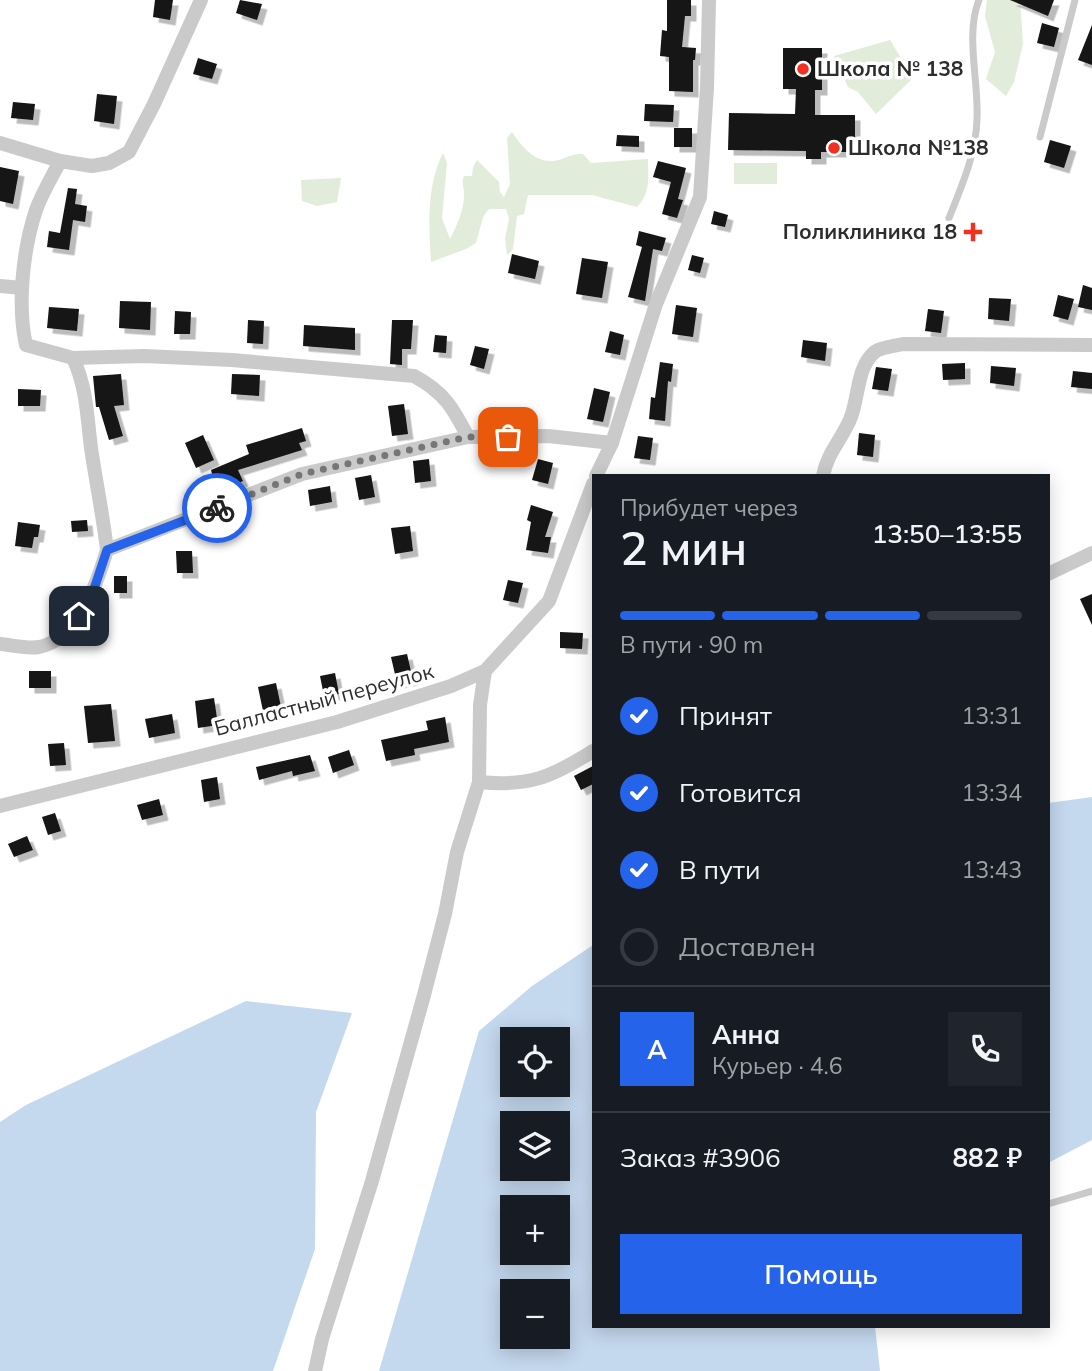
<!DOCTYPE html>
<html lang="ru">
<meta charset="utf-8">
<style>
body{margin:0;font-family:Mulish,sans-serif;background:#20242c;color:#f1f3f6;height:100vh;display:flex;flex-direction:column;font-size:26px;white-space:nowrap}
*{box-sizing:border-box;margin:0}
p{font-size:23px;color:#9ea1a6}
.icon{flex:none;width:38px;height:38px;fill:none;stroke:currentColor;stroke-width:2;stroke-linecap:round;stroke-linejoin:round}
.map{position:relative;flex:1;overflow:hidden}
.details{position:absolute;left:592px;top:474px;width:458px;height:854px;display:flex;flex-direction:column;background:#171b24;border-radius:0px;box-shadow:0 4px 18px #0003}
.details>*{flex:none}
.fabs{position:absolute;left:500px;top:1027px;display:grid;gap:14px}
.fabs a{display:grid;place-items:center;width:70px;height:70px;border-radius:0px;background:#171b24;box-shadow:0 4px 18px #0003;font-size:35px}
.pin{position:absolute;display:grid;place-items:center;width:60px;height:60px;color:#fff;margin:-30px;border-radius:14px;box-shadow:0 4px 10px #0006}
.courier{position:absolute;display:grid;place-items:center;width:70px;height:70px;margin:-35px;border:5px solid #2563eb;border-radius:50%;background:#fff;color:#222;box-shadow:0 2px 9px #0007}
.head em{font-style:normal;font-weight:600}
.head div{display:flex;flex-direction:column-reverse}
.head{display:flex;align-items:center;justify-content:space-between;height:119px;padding:0 28px}
h1{font-size:46px;font-weight:600;line-height:52px}
.bar{display:grid;grid-template-columns:repeat(4,1fr);gap:10px 7px;align-content:center;height:84px;padding:0 28px}
.bar i{height:9px;border-radius:5px;background:#363941}
.bar .active{background:#2563eb}
.bar p{grid-column:span 4}
.line{display:flex;align-items:center;gap:18px;padding:0 28px;border-top:2px solid #363941}
.line div{flex:1}
.round{display:grid;place-items:center;flex:none;width:74px;height:74px;border-radius:0px;background:#20242c}
ol{padding:0 28px;list-style:none}
li{display:flex;align-items:center;gap:21px;height:77px}
li p{margin-inline-start:auto}
li .icon{padding:7px;border-radius:50%;background:#2563eb;color:#fff;stroke-width:4}
li:last-child{color:#9ea1a6}
li i{width:38px;height:38px;border:4px solid #363941;border-radius:50%}
.button{display:flex;gap:14px;margin-top:auto;padding:14px 28px}
.button a{flex:1;height:80px;border-radius:0px;background:#2563eb;color:#fff;font-size:28px;font-weight:600;line-height:80px;text-align:center}
.map>svg:first-child{display:block}
.green{fill:#e1ecda}
.water{fill:#c4d8ee;fill-rule:evenodd}
.building{fill:#141414;filter:url(#shadow)}
.lines{fill:none;stroke-linecap:round;stroke-linejoin:round}
.lane{stroke:#cacaca;stroke-width:7}
.street{stroke:#cacaca;stroke-width:14}
.done{stroke:#767676;stroke-width:7;stroke-dasharray:0 12.6}
.route{stroke:#2563eb;stroke-width:9}
.poi-dot{fill:#f23022;stroke:#fff;stroke-width:2.5}
.labels{text-anchor:middle;stroke-width:7;stroke-linejoin:round;paint-order:stroke}
.poi-label{font-size:21px;font-weight:bold;fill:#2d2d2d;stroke:#fff;text-anchor:start}
.street-label{font-size:21px;fill:#2d2d2d;stroke:#fff}
</style>
<div class="map">
<svg width="1092" height="1371" viewBox="0 0 1092 1371">
<defs>
<filter id="shadow"><feDropShadow dx="5.5" dy="5.5" stdDeviation="0" flood-color="#0004"/></filter>
</defs>
<rect width="100%" height="100%" fill="#fff"/>
<g class="green">
<path d="M987 0H1020L1023 44 1014 82 1006 96 986 79 995 52 985 16Z"/>
<path d="M890 40 913 78 876 114 858 92 848 87 834 56Z"/>
<path d="M512 132C524 150 539 167 562 159 569 156 574 154 583 154L591 163 648 159C648 178 651 193 637 207L592 195H528L524 214 517 216 513 249 507 255 505 238 509 219 506 209H489L483 217 476 243 466 249 431 262C429 225 426 187 443 153L447 163 442 218 450 239C457 226 465 208 464 193 464 185 461 183 464 176H472L473 167 477 160 499 182 500 192 504 197 510 184 507 138Z"/>
<rect x="734" y="163" width="43" height="21"/>
<path d="M341 178 337 202 317 206 302 201 301 180Z"/>
</g>
<g class="water">
<path d="M1092 797V1140L1048 1163V803Z"/>
<path d="M593 945V1326L875 1327 880 1371H379L479 1031 532 986ZM513 1040H558V1085H513ZM513 1124H558V1169H513ZM513 1208H558V1253H513ZM513 1292H558V1337H513Z"/>
<path d="M246 1001 352 1013 316 1112 315 1249 273 1371H0V1122L26 1105Z"/>
</g>
<g class="building">
<path d="M155 0H173L170 20 153 17Z"/>
<path d="M240 0 262 4 257 20 236 13Z"/>
<path d="M667 0H691V16H685L682 47 696 48 695 60H693V92L669 91V57L660 56 662 30 667 31Z"/>
<path d="M1010 0H1054L1048 16Z"/>
<path d="M1042 23 1059 28 1054 47 1037 43Z"/>
<path d="M1092 25V65L1078 60Z"/>
<path d="M783 48H822V90H815V115H855V152H821V159H806V151L728 150 729 113 795 114 796 89H783Z"/>
<path d="M198 58 217 64 212 79 193 74Z"/>
<path d="M97 94 117 96 114 124 94 121Z"/>
<path d="M13 102 35 104 33 120 11 118Z"/>
<path d="M645 104 674 105 673 122 644 121Z"/>
<rect x="674" y="128" width="18" height="19"/>
<path d="M617 135 639 136V147L616 146Z"/>
<path d="M1050 140 1071 146 1064 168 1044 162Z"/>
<path d="M658 161 686 168 678 199 683 200 677 218 662 214 671 182 653 177Z"/>
<path d="M0 167 19 171 13 204 0 201Z"/>
<path d="M68 188 77 189 75 204 87 206 85 222 73 220 69 250 47 247 49 231 60 233Z"/>
<path d="M714 211 728 215 725 227 711 224Z"/>
<path d="M639 231 666 238 662 251 653 249 645 301 628 297 642 247 636 245Z"/>
<path d="M512 254 539 261 535 279 508 273Z"/>
<path d="M692 255 704 258 700 273 688 270Z"/>
<path d="M582 258 608 262 602 298 576 294Z"/>
<path d="M1083 285 1092 288V310L1078 307Z"/>
<path d="M1058 295 1074 299 1068 320 1053 316Z"/>
<path d="M989 298 1011 299 1009 321 988 319Z"/>
<path d="M120 301 151 302 150 330 119 328Z"/>
<path d="M676 305 697 308 693 337 672 334Z"/>
<path d="M49 307 79 309 77 331 47 328Z"/>
<path d="M928 309 944 311 941 333 925 331Z"/>
<path d="M175 311 191 312 190 334H174Z"/>
<path d="M248 320 264 321 263 344 247 343Z"/>
<path d="M392 320H413L411 349H402V365L390 364Z"/>
<path d="M304 325 355 328V350L303 346Z"/>
<path d="M610 331 624 335 620 355 605 352Z"/>
<path d="M435 335 447 336 446 353 433 352Z"/>
<path d="M803 340 827 343 825 361 801 357Z"/>
<path d="M475 346 489 349 484 369 470 365Z"/>
<path d="M660 362 673 364 671 382 668 381 665 421 649 419 651 397 655 398Z"/>
<path d="M965 363V379L943 380 942 364Z"/>
<path d="M991 366 1016 368 1014 386 990 383Z"/>
<path d="M876 367 892 369 888 391 872 389Z"/>
<path d="M1073 371 1092 373V389L1071 387Z"/>
<path d="M121 374 124 405 114 406 123 436 109 440 99 407H96L93 376Z"/>
<path d="M232 374 260 375 259 396 231 394Z"/>
<path d="M594 388 610 392 603 422 587 419Z"/>
<path d="M18 389 41 390 40 406H18Z"/>
<path d="M404 404 408 434 392 436 388 406Z"/>
<path d="M302 428 306 441 299 443 302 450 238 470 243 481 224 489 218 476 213 477 211 470 249 454 246 445Z"/>
<path d="M859 433 875 435 873 457 857 455Z"/>
<path d="M203 435 214 460 196 468 185 443Z"/>
<path d="M638 436 653 438 650 460 634 458Z"/>
<path d="M429 459 431 481 415 483 413 461Z"/>
<path d="M538 459 553 463 548 484 532 480Z"/>
<path d="M371 475 375 497 359 500 355 478Z"/>
<path d="M330 486 332 502 310 506 308 490Z"/>
<path d="M531 505 553 512 545 537H551L548 553 526 550 531 522 527 520Z"/>
<path d="M87 520 88 531 72 532 71 521Z"/>
<path d="M18 522 40 525 38 537H34L32 548 15 546Z"/>
<path d="M410 526 413 551 395 554 391 528Z"/>
<path d="M176 551H192L193 573H177Z"/>
<rect x="114" y="576" width="13" height="17"/>
<path d="M508 580 523 583 518 603 503 600Z"/>
<path d="M1092 594V625L1080 599Z"/>
<path d="M560 632 583 633 582 649 560 648Z"/>
<path d="M407 654 413 680 397 683 391 657Z"/>
<rect x="29" y="671" width="22" height="17"/>
<path d="M335 673 339 694 324 696 320 676Z"/>
<path d="M276 683 281 707 263 711 258 687Z"/>
<path d="M214 698 218 725 198 728 195 701Z"/>
<path d="M111 704 115 741 88 743 84 706Z"/>
<path d="M172 714 175 733 149 738 145 719Z"/>
<path d="M445 717 449 742 414 749 415 755 386 761 381 740 428 730 426 721Z"/>
<path d="M64 743 66 765 50 766 48 744Z"/>
<path d="M349 750 354 765 333 773 328 757Z"/>
<path d="M310 755 315 771 293 776 292 771 259 780 256 767Z"/>
<path d="M593 766V784L581 790 574 776Z"/>
<path d="M217 777 220 799 204 802 201 780Z"/>
<path d="M159 799 163 815 142 820 137 805Z"/>
<path d="M55 813 61 831 48 835 42 817Z"/>
<path d="M27 836 33 850 14 857 8 844Z"/>
</g>
<g class="lines">
<g class="lane">
<path d="M1040 137 1075 0"/>
<path d="M949 218C962 185 976 154 977 119 979 82 965 34 979 0"/>
<path d="M1048 1204 1092 1191"/>
</g>
<g class="street">
<path d="M0 143 60 161"/>
<path d="M0 286 22 288"/>
<path d="M73 358 144 356 232 360 414 376C444 392 453 408 468 437"/>
<path d="M596 476 612 443 656 304 700 197 707 87 709 0"/>
<path d="M823 476C827 453 843 438 851 417 859 396 857 365 876 351 883 347 895 346 903 344L1092 345"/>
<path d="M107 550C103 516 96 482 91 448 87 417 87 388 73 358L26 345C17 305 23 249 36 210 42 193 52 177 60 161L92 166 109 163 129 152 154 104 201 0"/>
<path d="M1048 574 1092 553"/>
<path d="M0 644C12 645 27 649 39 647 79 639 97 583 107 550L302 474 468 437 548 436 612 443"/>
<path d="M479 782C529 787 552 777 593 751"/>
<path d="M0 806 337 722 451 686 485 671 549 601 593 484"/>
<path d="M315 1371 322 1339 372 1181 424 995 445 914 457 852 479 782 480 705 485 671"/>
</g>
</g>
<g class="lines">
<path class="done" d="M217 508 302 474 468 437H508"/>
<path class="route" d="M79 616 95 586 107 550 217 508"/>
</g>
<g class="poi-dot">
<circle cx="803" cy="69" r="7"/>
<circle cx="834" cy="148" r="7"/>
<path d="M969.5 221.5h7v7h7v7h-7v7h-7v-7h-7v-7h7z"/>
</g>
<g class="labels">
<g class="poi-label">
<text x="817" y="76">Школа № 138</text>
<text x="848" y="155">Школа №138</text>
<text x="957" y="239" text-anchor="end">Поликлиника 18</text>
</g>
<g class="street-label">
<text transform="translate(324 700) rotate(-15)" y="7">Балластный переулок</text>
</g>
</g>
</svg>
<div class="fabs">
<a><svg class="icon" aria-label="locate" viewBox="0 0 24 24"><circle cx="12" cy="12" r="6"/><path d="M12 2v4M12 18v4M2 12h4M18 12h4"/></svg></a>
<a><svg class="icon" aria-label="layers" viewBox="0 0 24 24"><path d="M12 4l9 5-9 5-9-5zM3 14l9 5 9-5"/></svg></a>
<a>+</a>
<a>−</a>
</div>
<div class="pin" style="left:508px;top:437px;background:#ea580c"><svg class="icon" aria-label="bag" viewBox="0 0 24 24"><path d="M5 8h14l-1 12H6zM9 8a3 3 0 0 1 6 0"/></svg></div>
<div class="pin" style="left:79px;top:616px;background:#1f2937"><svg class="icon" aria-label="home" viewBox="0 0 24 24"><path d="M3 11l9-7 9 7M6 9v11h12V9"/></svg></div>
<div class="courier" style="left:217px;top:508px"><svg class="icon" aria-label="bike" viewBox="0 0 24 24"><circle cx="6" cy="16" r="4"/><circle cx="18" cy="16" r="4"/><path d="M6 16l4-8h5l3 8M10 8l3 8H6M13 5h3"/></svg></div>
<section class="details">
<div class="head"><div><h1>2 мин</h1><p>Прибудет через</p></div><em>13:50–13:55</em></div>
<div class="bar"><i class="active"></i><i class="active"></i><i class="active"></i><i></i><p>В пути · 90 m</p></div>
<ol>
<li><svg class="icon" aria-label="check" viewBox="0 0 24 24"><path d="M5 12l5 5 9-10"/></svg>Принят<p>13:31</p></li>
<li><svg class="icon" aria-label="check" viewBox="0 0 24 24"><path d="M5 12l5 5 9-10"/></svg>Готовится<p>13:34</p></li>
<li><svg class="icon" aria-label="check" viewBox="0 0 24 24"><path d="M5 12l5 5 9-10"/></svg>В пути<p>13:43</p></li>
<li><i></i>Доставлен</li>
</ol>
<div class="line" style="height:126px"><b class="round" style="background:#2563eb;color:#fff">А</b><div><b>Анна</b><p>Курьер · 4.6</p></div><a class="round"><svg class="icon" aria-label="phone" viewBox="0 0 24 24"><path d="M5 4h4l2 5-3 2q2 4 5 5l2-3 5 2v4C11 20 4 13 5 4z"/></svg></a></div>
<div class="line" style="height:91px"><div>Заказ #3906</div><b>882 ₽</b></div>
<div class="button"><a>Помощь</a></div>
</section>
</div>
